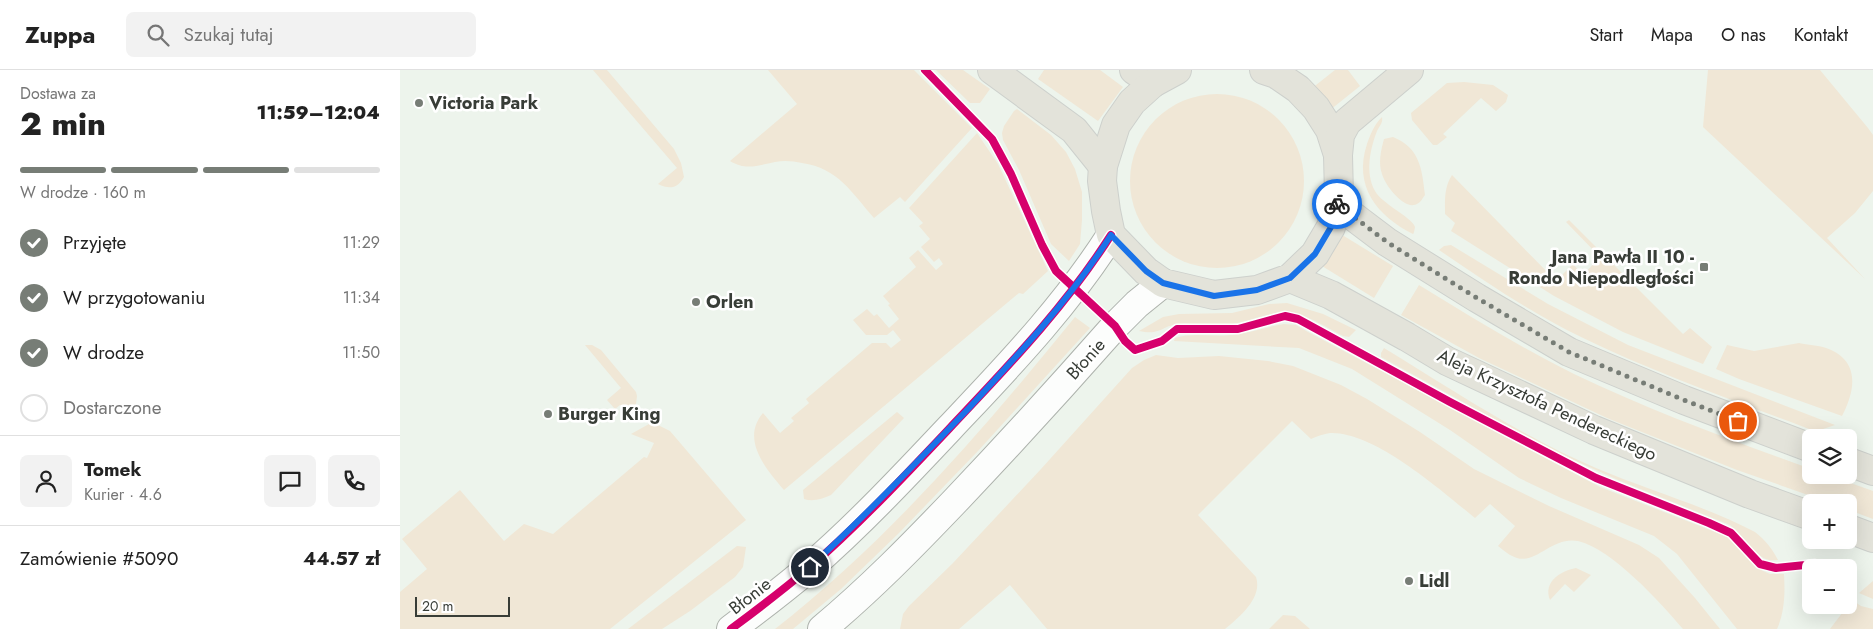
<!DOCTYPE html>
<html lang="pl">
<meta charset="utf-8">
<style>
body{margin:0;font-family:Jost,sans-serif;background:#f2f2f2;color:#222;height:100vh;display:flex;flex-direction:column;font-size:19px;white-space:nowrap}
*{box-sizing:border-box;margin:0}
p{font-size:16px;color:#767676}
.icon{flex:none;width:28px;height:28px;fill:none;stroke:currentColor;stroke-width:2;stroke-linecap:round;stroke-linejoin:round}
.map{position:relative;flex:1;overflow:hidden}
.side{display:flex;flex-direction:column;background:#fff;width:400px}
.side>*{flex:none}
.controls{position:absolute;left:1402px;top:359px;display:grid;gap:10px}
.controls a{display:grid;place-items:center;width:55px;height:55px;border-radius:8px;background:#fff;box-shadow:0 5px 20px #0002;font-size:25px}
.scale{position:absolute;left:15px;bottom:12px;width:95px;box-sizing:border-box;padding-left:5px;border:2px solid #383d37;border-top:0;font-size:14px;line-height:18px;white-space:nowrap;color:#383d37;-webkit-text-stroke:4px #fff;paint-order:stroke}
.pin{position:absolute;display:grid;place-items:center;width:42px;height:42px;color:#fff;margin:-21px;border:2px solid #fff;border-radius:50%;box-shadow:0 1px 5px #0007}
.courier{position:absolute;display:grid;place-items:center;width:50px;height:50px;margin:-25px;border:4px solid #1a73e8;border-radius:50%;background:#fff;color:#222;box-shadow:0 1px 6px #0007}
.overview em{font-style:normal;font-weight:800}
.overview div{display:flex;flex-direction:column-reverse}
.overview{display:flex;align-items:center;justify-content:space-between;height:85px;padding:0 20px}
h1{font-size:32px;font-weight:800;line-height:38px}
.bar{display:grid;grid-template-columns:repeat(4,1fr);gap:8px 5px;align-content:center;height:60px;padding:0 20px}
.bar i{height:6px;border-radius:4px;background:#e0e0e0}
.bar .current{background:#777d76}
.bar p{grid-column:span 4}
.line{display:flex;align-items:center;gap:12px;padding:0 20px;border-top:1px solid #e0e0e0}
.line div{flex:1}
.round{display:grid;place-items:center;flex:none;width:52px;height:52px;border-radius:8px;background:#f2f2f2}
ol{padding:0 20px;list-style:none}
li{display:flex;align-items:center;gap:15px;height:55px}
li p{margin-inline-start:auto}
li .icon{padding:5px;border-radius:50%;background:#777d76;color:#fff;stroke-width:4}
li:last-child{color:#767676}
li i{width:28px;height:28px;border:2px solid #e0e0e0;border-radius:50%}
header{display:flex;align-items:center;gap:30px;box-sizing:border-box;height:70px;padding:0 25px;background:#fff;border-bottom:1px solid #e0e0e0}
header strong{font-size:24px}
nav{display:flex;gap:28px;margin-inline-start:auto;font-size:18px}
.search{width:350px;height:45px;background:#f2f2f2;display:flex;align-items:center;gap:12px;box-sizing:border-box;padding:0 18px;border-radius:8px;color:#767676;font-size:19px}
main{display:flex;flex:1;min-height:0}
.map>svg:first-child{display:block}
.grass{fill:#f0e7d6}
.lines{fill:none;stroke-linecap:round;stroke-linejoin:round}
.minor-casing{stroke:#adb2ac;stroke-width:30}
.major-casing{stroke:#cdd0cc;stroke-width:30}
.minor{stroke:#fcfdfc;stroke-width:28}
.major{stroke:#e3e3da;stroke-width:28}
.cycleway-casing{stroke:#fff;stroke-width:11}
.cycleway{stroke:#d6006c;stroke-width:8}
.done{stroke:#777d76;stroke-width:5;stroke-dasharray:0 9}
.route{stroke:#1a73e8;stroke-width:6}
.poi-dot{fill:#777d76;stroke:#fff;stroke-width:2}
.labels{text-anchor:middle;stroke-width:5;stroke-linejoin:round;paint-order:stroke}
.poi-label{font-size:18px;font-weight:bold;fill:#383d37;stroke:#fff;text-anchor:start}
.street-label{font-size:18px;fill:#383d37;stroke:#fff}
</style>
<header>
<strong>Zuppa</strong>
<div class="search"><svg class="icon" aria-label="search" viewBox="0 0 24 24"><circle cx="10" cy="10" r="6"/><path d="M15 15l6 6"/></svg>Szukaj tutaj</div>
<nav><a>Start</a><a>Mapa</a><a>O nas</a><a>Kontakt</a></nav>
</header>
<main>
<section class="side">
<div class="overview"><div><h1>2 min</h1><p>Dostawa za</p></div><em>11:59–12:04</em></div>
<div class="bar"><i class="current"></i><i class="current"></i><i class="current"></i><i></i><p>W drodze · 160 m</p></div>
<ol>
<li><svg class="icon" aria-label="check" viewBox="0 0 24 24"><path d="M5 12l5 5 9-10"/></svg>Przyjęte<p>11:29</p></li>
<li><svg class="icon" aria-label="check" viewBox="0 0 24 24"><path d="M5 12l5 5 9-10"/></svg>W przygotowaniu<p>11:34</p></li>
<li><svg class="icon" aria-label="check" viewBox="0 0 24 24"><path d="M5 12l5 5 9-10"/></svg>W drodze<p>11:50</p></li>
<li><i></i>Dostarczone</li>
</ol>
<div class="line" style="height:90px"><a class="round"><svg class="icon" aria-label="person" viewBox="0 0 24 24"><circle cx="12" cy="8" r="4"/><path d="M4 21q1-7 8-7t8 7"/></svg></a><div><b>Tomek</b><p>Kurier · 4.6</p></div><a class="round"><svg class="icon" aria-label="chat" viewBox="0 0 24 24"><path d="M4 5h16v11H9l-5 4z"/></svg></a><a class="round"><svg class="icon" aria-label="phone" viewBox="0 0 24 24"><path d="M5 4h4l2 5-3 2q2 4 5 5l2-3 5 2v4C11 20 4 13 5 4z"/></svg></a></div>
<div class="line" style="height:65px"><div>Zamówienie #5090</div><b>44.57 zł</b></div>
</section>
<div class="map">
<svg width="1473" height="559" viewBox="0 0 1473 559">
<rect width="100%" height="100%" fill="#edf4ec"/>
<g class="grass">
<path d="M193 0H207L274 79 281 93 284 107C278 118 270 120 258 114L277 98Z"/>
<path d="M368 0H514L572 58 505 132 500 127 474 148C452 123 438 98 402 93 393 91 384 90 375 92 359 95 346 101 330 91L397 34Z"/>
<path d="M536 0H563L590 19 580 33H570Z"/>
<path d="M644 0H700L723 17 698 51 638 9Z"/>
<path d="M935 0H948L960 16 930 40 911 19Z"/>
<path d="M1308 0H1420L1468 58 1473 65V121L1455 143 1427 168 1465 209 1303 57Z"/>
<path d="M1064 12 1093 15 1108 25 1106 32 1096 41 1081 28 1043 64 1047 67 1037 75H1033L1012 50 1011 43 1047 13Z"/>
<circle cx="817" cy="111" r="87"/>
<path d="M617 39 651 65 666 82 675 99 682 122V150L680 174 669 191 651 174 619 100 603 70 602 63 604 56 614 41Z"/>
<path d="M982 47C983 53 980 55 977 61 970 79 965 103 975 121 982 134 1013 148 1015 157 1015 157 1014 164 1013 164 977 146 953 116 967 74 971 63 974 55 982 47Z"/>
<path d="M577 63 598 94 648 201 623 224 619 223 384 420C367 400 340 370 363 343L380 363 394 351 391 348 409 333 406 329 472 273H486L491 278 501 270 493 260 487 265H466L453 250 467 239 474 246 477 244 489 258 499 249 488 235 490 234 483 226 516 197 509 188 518 180 536 200 543 194 539 188 534 192 521 177 530 169 519 156 523 153 509 138Z"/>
<path d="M993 67C1020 78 1022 99 1025 125 1022 129 1020 134 1014 135 1002 137 985 115 982 104 978 93 981 80 984 69Z"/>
<path d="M1052 105 1156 211 1173 194 1183 205 1200 187 1166 152 1169 150 1283 264 1290 258 1312 277 1303 294 1223 262 1154 226 1051 161 1055 153 1045 144C1045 131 1044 117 1052 105Z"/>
<path d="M939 163 993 196 974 228 922 196Z"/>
<path d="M1051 175 1148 234 1228 275 1435 355 1420 360 1409 359C1333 330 1255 303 1181 267 1131 243 1086 212 1039 180L1044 176Z"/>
<path d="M1019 215C1070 246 1121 278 1174 304 1251 341 1331 370 1411 399V405H1428L1473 421V449L1449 440V432H1428L1337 400 1207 348 1079 288 1001 245Z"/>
<path d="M887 233 923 244 956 260 949 267 943 266C929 259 906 244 890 242 874 240 845 253 826 255 811 256 795 253 780 254 761 255 762 266 739 261L763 247 779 244 832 243 869 234Z"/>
<path d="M675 247 690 258 578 381 499 463 441 519 393 559H375C489 470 584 359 675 247Z"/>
<path d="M884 254 896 255 908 262 1200 417 1328 467 1361 500 1370 504H1384C1385 523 1385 541 1377 559H1337L1277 484 1254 466 1161 428 1119 408 1050 360 952 299 899 278 774 271 775 268C793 262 811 267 830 265 849 263 866 257 884 254Z"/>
<path d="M1399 273C1408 275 1418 275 1426 278 1460 290 1456 319 1442 346L1339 309 1316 299 1327 275 1354 281Z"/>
<path d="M185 275H192L201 280 236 322 237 326 236 334 230 337 220 335 215 339 207 330 221 318Z"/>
<path d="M984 278C1053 320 1121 366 1196 398 1248 420 1305 436 1355 462 1365 470 1372 478 1378 490 1374 490 1370 491 1366 489 1356 486 1341 463 1330 455L1218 410 1145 377 981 287V283Z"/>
<path d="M756 285 778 288 819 286 868 291 893 296 941 315 967 329 1020 362 1074 399 1149 436 1239 475 1259 488 1295 528 1320 559H1283C1260 532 1212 479 1178 471 1153 466 1136 494 1117 488 1110 486 1103 480 1098 476L1115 456 1090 434 1075 448C1042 421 974 361 930 363 924 364 917 366 911 369L892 351 798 445 856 507C863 528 839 547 825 559H647L610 515 559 559H500L503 544 509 536 553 493 641 399 732 298 744 290Z"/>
<path d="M497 342 504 348 431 425C422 429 413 432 404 429L403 420Z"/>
<path d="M249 354 258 355 270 361 346 450 210 559H0V522L27 499 2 469 60 420 104 471 124 454 153 464 244 387 247 388 254 373 231 364Z"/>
<path d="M337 476 346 477 343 497 335 507 290 541 262 559H228Z"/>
<path d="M1176 498 1191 505 1174 522 1165 514 1150 530C1143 512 1160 501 1176 498Z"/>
<path d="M1473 511V529L1459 523Z"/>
<path d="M1452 530 1461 536 1473 539V559H1430Z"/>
<path d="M883 545 895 546 910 559H869Z"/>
</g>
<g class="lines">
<g class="minor-casing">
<g id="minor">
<path d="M331 559C358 539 384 519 409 498 463 451 512 398 562 345 616 288 669 231 711 165"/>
<path d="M422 559C470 519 513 475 556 430 610 373 663 315 715 256L737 234 763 213"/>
</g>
</g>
<g class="major-casing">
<g id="major">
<path d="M592 0 674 60 703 96"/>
<path d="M734 0 753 13"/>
<path d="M777 0 753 13 732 32 716 55 703 96 702 111 706 141 711 165 746 201 763 213 814 225 857 220 890 208 915 184 931 157 939 126 938 85 930 60 916 38 898 19 876 4 864 0"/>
<path d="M938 85 940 65 947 52 1009 0"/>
<path d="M939 126 950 144 987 172 1077 228 1169 282 1284 330 1411 378"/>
<path d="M890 208 931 225 1007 267 1047 291 1194 360 1350 424 1411 446"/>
<path d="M1449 392 1473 401"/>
<path d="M1449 459 1473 468"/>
</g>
</g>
<use href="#minor" class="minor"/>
<use href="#major" class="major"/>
<g class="cycleway-casing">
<g id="cycleway">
<path d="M525 0 592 69 611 104 642 175 656 201 715 256 725 271 735 280 762 271 777 259H838L885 246 898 249 1050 332 1196 408 1309 453 1331 463 1360 494 1376 498 1415 494 1424 498"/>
<path d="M331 559C358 539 384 519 409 498 463 451 512 398 562 345 616 288 669 231 711 165"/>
</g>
</g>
<use href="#cycleway" class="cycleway"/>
</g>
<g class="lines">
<path class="done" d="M937 134 940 126 950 144 987 172 1077 228 1169 282 1284 330 1338 351"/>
<path class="route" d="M410 497C465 446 517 392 569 338 620 283 671 228 711 165L746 201 763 213 814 226 857 220 890 208 915 184 931 157 937 134"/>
</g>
<g class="poi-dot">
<circle cx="19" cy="33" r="5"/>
<rect x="1299" y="192" width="10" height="10" rx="2.5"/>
<circle cx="296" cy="232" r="5"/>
<circle cx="148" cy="344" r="5"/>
<circle cx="1009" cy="511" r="5"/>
</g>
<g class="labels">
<g class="poi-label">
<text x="29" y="39">Victoria Park</text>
<text x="1294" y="193" text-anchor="end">Jana Pawła II 10 -<tspan x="1294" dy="21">Rondo Niepodległości</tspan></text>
<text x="306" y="238">Orlen</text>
<text x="158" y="350">Burger King</text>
<text x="1019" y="517">Lidl</text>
</g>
<g class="street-label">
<text transform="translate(686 289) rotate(-48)" y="6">Błonie</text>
<text transform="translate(1147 335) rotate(25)" y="6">Aleja Krzysztofa Pendereckiego</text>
<text transform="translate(350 526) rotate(-38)" y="6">Błonie</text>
</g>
</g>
</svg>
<div class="controls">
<a><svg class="icon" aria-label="layers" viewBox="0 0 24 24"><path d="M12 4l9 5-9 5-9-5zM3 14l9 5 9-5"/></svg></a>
<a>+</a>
<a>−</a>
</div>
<div class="scale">20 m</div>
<div class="pin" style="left:1338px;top:351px;background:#ea580c"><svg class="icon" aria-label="bag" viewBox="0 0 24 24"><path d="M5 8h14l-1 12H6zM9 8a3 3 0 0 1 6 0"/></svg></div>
<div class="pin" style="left:410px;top:497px;background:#1f2937"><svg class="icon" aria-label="home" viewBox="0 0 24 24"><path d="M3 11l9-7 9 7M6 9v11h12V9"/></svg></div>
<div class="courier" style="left:937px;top:134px"><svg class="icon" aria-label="bike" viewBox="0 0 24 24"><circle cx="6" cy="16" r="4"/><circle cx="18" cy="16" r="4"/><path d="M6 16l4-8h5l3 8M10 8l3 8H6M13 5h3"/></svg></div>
</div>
</main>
